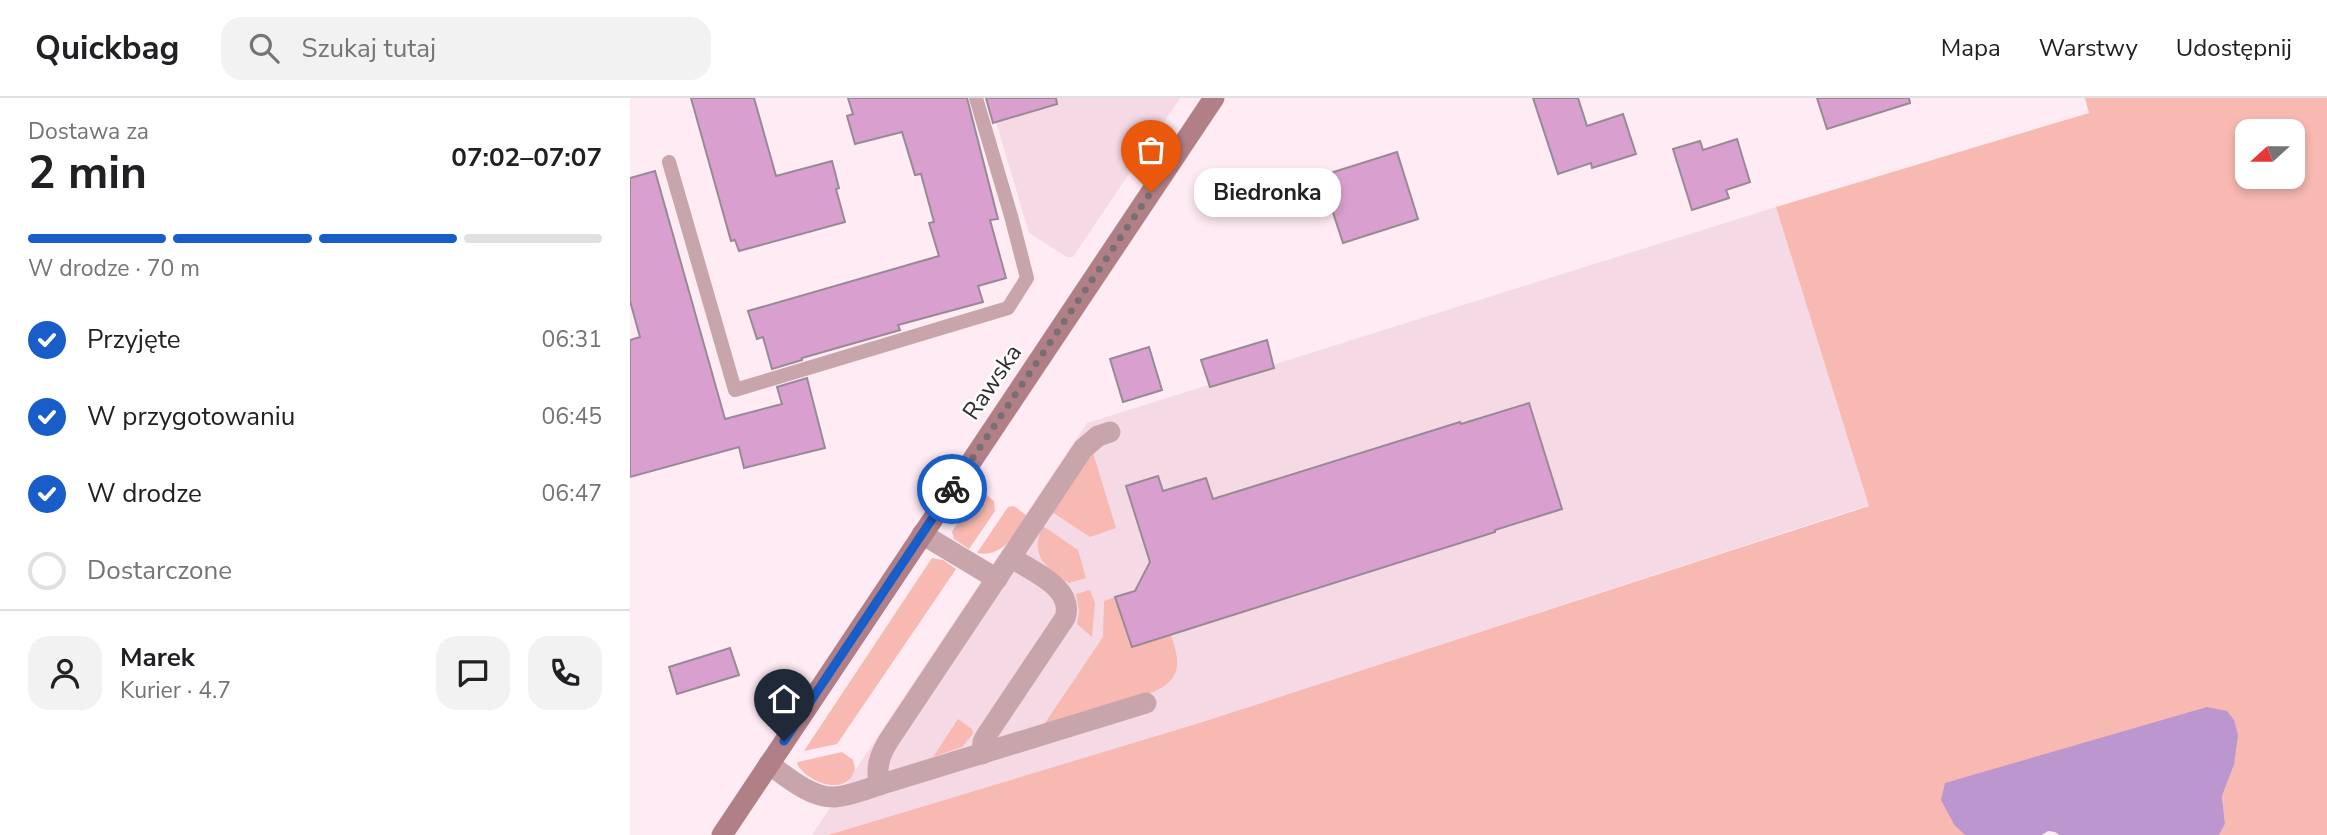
<!DOCTYPE html>
<html lang="pl">
<meta charset="utf-8">
<style>
body{margin:0;font-family:"Nunito Sans",sans-serif;background:#f2f2f2;color:#202124;height:100vh;display:flex;flex-direction:column;font-size:26px;white-space:nowrap}
*{box-sizing:border-box;margin:0}
p{font-size:23px;color:#757577}
.icon{flex:none;width:38px;height:38px;fill:none;stroke:currentColor;stroke-width:2;stroke-linecap:round;stroke-linejoin:round}
.map{position:relative;flex:1;overflow:hidden}
.panel{display:flex;flex-direction:column;background:#fff;width:630px}
.panel>*{flex:none}
.needle{width:46px;rotate:249deg}
.buttons{position:absolute;left:1605px;top:21px;display:grid;gap:14px}
.buttons a{display:grid;place-items:center;width:70px;height:70px;border-radius:14px;background:#fff;box-shadow:0 4px 10px #0003;font-size:35px}
.pin{position:absolute;display:grid;place-items:center;width:60px;height:60px;color:#fff;margin:-72px -30px;border-radius:50% 50% 50% 0;rotate:-45deg;box-shadow:0 0 7px #0007}
.pin .icon{rotate:45deg}
.courier{position:absolute;display:grid;place-items:center;width:70px;height:70px;margin:-35px;border:5px solid #185dc8;border-radius:50%;background:#fff;color:#222;box-shadow:0 2px 9px #0007}
.bubble{position:absolute;height:49px;border-radius:21px;background:#fff;box-shadow:0 4px 10px #0003;font-size:23px;font-weight:700;line-height:49px;text-align:center}
.head em{font-style:normal;font-weight:700}
.head div{display:flex;flex-direction:column-reverse}
.head{display:flex;align-items:center;justify-content:space-between;height:119px;padding:0 28px}
h1{font-size:46px;font-weight:700;line-height:52px}
.bar{display:grid;grid-template-columns:repeat(4,1fr);gap:10px 7px;align-content:center;height:84px;padding:0 28px}
.bar i{height:9px;border-radius:5px;background:#e0e0e0}
.bar .selected{background:#185dc8}
.bar p{grid-column:span 4}
.line{display:flex;align-items:center;gap:18px;padding:0 28px;border-top:2px solid #e0e0e0}
.line div{flex:1}
.round{display:grid;place-items:center;flex:none;width:74px;height:74px;border-radius:21px;background:#f2f2f2}
ol{padding:0 28px;list-style:none}
li{display:flex;align-items:center;gap:21px;height:77px}
li p{margin-inline-start:auto}
li .icon{padding:7px;border-radius:50%;background:#185dc8;color:#fff;stroke-width:4}
li:last-child{color:#757577}
li i{width:38px;height:38px;border:4px solid #e0e0e0;border-radius:50%}
header{display:flex;align-items:center;gap:42px;box-sizing:border-box;height:98px;padding:0 35px;background:#fff;border-bottom:2px solid #e0e0e0}
header strong{font-size:33px}
nav{display:flex;gap:38px;margin-inline-start:auto;font-size:24px}
.search{width:490px;height:63px;background:#f2f2f2;display:flex;align-items:center;gap:18px;box-sizing:border-box;padding:0 24px;border-radius:21px;color:#757577;font-size:26px}
main{display:flex;flex:1;min-height:0}
.map>svg:first-child{display:block}
.built{fill:#f5dae5}
.green{fill:#f7b9b1;fill-rule:evenodd}
.water{fill:#bc96ce}
.building{fill:#d9a0cf;stroke:#988a95;stroke-width:2}
.lines{fill:none;stroke-linecap:round;stroke-linejoin:round}
.lane{stroke:#c8a5aa;stroke-width:14}
.street{stroke:#c8a5aa;stroke-width:21}
.secondary{stroke:#b18087;stroke-width:21}
.done{stroke:#7a6e73;stroke-width:7;stroke-dasharray:0 12.6}
.route{stroke:#185dc8;stroke-width:9}
.labels{text-anchor:middle;stroke-width:5;stroke-linejoin:round;paint-order:stroke}
.street-label{font-size:24px;fill:#322b2e;stroke:#fff}
</style>
<header>
<strong>Quickbag</strong>
<div class="search"><svg class="icon" aria-label="search" viewBox="0 0 24 24"><circle cx="10" cy="10" r="6"/><path d="M15 15l6 6"/></svg>Szukaj tutaj</div>
<nav><a>Mapa</a><a>Warstwy</a><a>Udostępnij</a></nav>
</header>
<main>
<section class="panel">
<div class="head"><div><h1>2 min</h1><p>Dostawa za</p></div><em>07:02–07:07</em></div>
<div class="bar"><i class="selected"></i><i class="selected"></i><i class="selected"></i><i></i><p>W drodze · 70 m</p></div>
<ol>
<li><svg class="icon" aria-label="check" viewBox="0 0 24 24"><path d="M5 12l5 5 9-10"/></svg>Przyjęte<p>06:31</p></li>
<li><svg class="icon" aria-label="check" viewBox="0 0 24 24"><path d="M5 12l5 5 9-10"/></svg>W przygotowaniu<p>06:45</p></li>
<li><svg class="icon" aria-label="check" viewBox="0 0 24 24"><path d="M5 12l5 5 9-10"/></svg>W drodze<p>06:47</p></li>
<li><i></i>Dostarczone</li>
</ol>
<div class="line" style="height:126px"><a class="round"><svg class="icon" aria-label="person" viewBox="0 0 24 24"><circle cx="12" cy="8" r="4"/><path d="M4 21q1-7 8-7t8 7"/></svg></a><div><b>Marek</b><p>Kurier · 4.7</p></div><a class="round"><svg class="icon" aria-label="chat" viewBox="0 0 24 24"><path d="M4 5h16v11H9l-5 4z"/></svg></a><a class="round"><svg class="icon" aria-label="phone" viewBox="0 0 24 24"><path d="M5 4h4l2 5-3 2q2 4 5 5l2-3 5 2v4C11 20 4 13 5 4z"/></svg></a></div>
</section>
<div class="map">
<svg width="1697" height="737" viewBox="0 0 1697 737">
<rect width="100%" height="100%" fill="#ffebf3"/>
<g class="built">
<path d="M359 0H550L443 159H437L399 135Z"/>
<path d="M1146 109 1239 407 566 626 198 737H182L457 325Z"/>
</g>
<g class="green">
<path d="M1455 0H1697V737H1589L1595 726 1592 698 1604 667H1382L1316 685 1325 728 1335 737H198L566 626 1239 408 1146 109 1459 15ZM1617 33H1662V79H1617Z"/>
<path d="M463 355 486 430 460 439 422 414Z"/>
<path d="M355 396 364 403 365 413 339 451 324 441 322 434 342 401Z"/>
<path d="M384 408 397 418C384 436 374 460 347 455L378 409Z"/>
<path d="M413 428 448 452 456 480 439 485C417 470 398 458 413 428Z"/>
<path d="M302 460 313 462 326 471 207 646 174 653Z"/>
<path d="M460 492 465 505 462 539 447 526 449 513 446 496Z"/>
<path d="M485 499 502 549 541 537C550 564 553 581 523 594L413 628 473 539 474 503Z"/>
<path d="M328 621 342 631 343 636 332 649 303 659Z"/>
<path d="M212 654 223 662 225 671C217 700 178 685 167 666L168 664Z"/>
</g>
<path class="water" d="M1577 609 1597 613 1604 622 1608 637 1604 667 1592 698 1595 726 1589 737H1429L1425 734 1418 733 1412 737H1335L1325 728 1311 702 1315 685Z"/>
<g class="building">
<path d="M61 0H124L146 78 202 63 209 90 206 91 215 124 109 153 105 142 101 143Z"/>
<path d="M218 0H337L368 121 360 122 376 180 348 188 353 204 268 227 270 232 172 260V262L142 271 133 239 127 241 118 213 309 158 299 125 304 124 291 76 285 77 272 34 225 46 217 18 223 16Z"/>
<path d="M356 0H426L427 6 363 25Z"/>
<path d="M903 0H948L957 28 993 16 1006 56 962 70 961 65 928 76Z"/>
<path d="M1187 0H1279L1280 5 1197 31Z"/>
<path d="M1107 41 1120 84 1096 92 1099 100 1062 112 1043 51 1070 43 1073 52Z"/>
<path d="M767 54 788 121 713 145 691 78Z"/>
<path d="M25 73 95 321 152 306 147 289 177 280 195 350 114 370 109 349 0 379V242L10 239 0 203V80Z"/>
<path d="M637 242 644 270 580 289 571 262Z"/>
<path d="M519 249 532 292 493 304 480 261Z"/>
<path d="M899 305 932 411 865 432V434L502 549 485 499 505 493 520 464 496 388 528 378 533 393 576 380 583 401 830 324 831 326Z"/>
<path d="M100 550 109 577 47 596 39 569Z"/>
</g>
<g class="lines">
<path class="lane" d="M39 64 105 292 378 210 397 180 381 118 346 0"/>
<g class="street">
<path d="M292 436 367 481"/>
<path d="M352 656 353 644 356 638 435 520C445 490 403 474 382 460"/>
<path d="M139 666C157 679 181 700 205 699 219 698 235 692 249 687L516 605"/>
<path d="M249 687C246 669 249 658 259 642L453 351 468 338 480 334"/>
</g>
<path class="secondary" d="M92 737 584 0"/>
</g>
<g class="lines">
<path class="done" d="M322 391 521 94"/>
<path class="route" d="M154 643 322 391"/>
</g>
<g class="labels">
<g class="street-label">
<text transform="translate(362 284) rotate(-56)" y="8">Rawska</text>
</g>
</g>
</svg>
<div class="buttons">
<a><svg class="needle" viewBox="-14 -14 28 28"><path d="M0-13l5 13h-10z" fill="#e53935"/><path d="M0 13l5-13h-10z" fill="#757577"/></svg></a>
</div>
<div class="pin" style="left:521px;top:94px;background:#ea580c"><svg class="icon" aria-label="bag" viewBox="0 0 24 24"><path d="M5 8h14l-1 12H6zM9 8a3 3 0 0 1 6 0"/></svg></div>
<div class="pin" style="left:154px;top:643px;background:#1f2937"><svg class="icon" aria-label="home" viewBox="0 0 24 24"><path d="M3 11l9-7 9 7M6 9v11h12V9"/></svg></div>
<div class="courier" style="left:322px;top:391px"><svg class="icon" aria-label="bike" viewBox="0 0 24 24"><circle cx="6" cy="16" r="4"/><circle cx="18" cy="16" r="4"/><path d="M6 16l4-8h5l3 8M10 8l3 8H6M13 5h3"/></svg></div>
<div class="bubble" style="left:564px;top:70px;width:147px">Biedronka</div>
</div>
</main>
